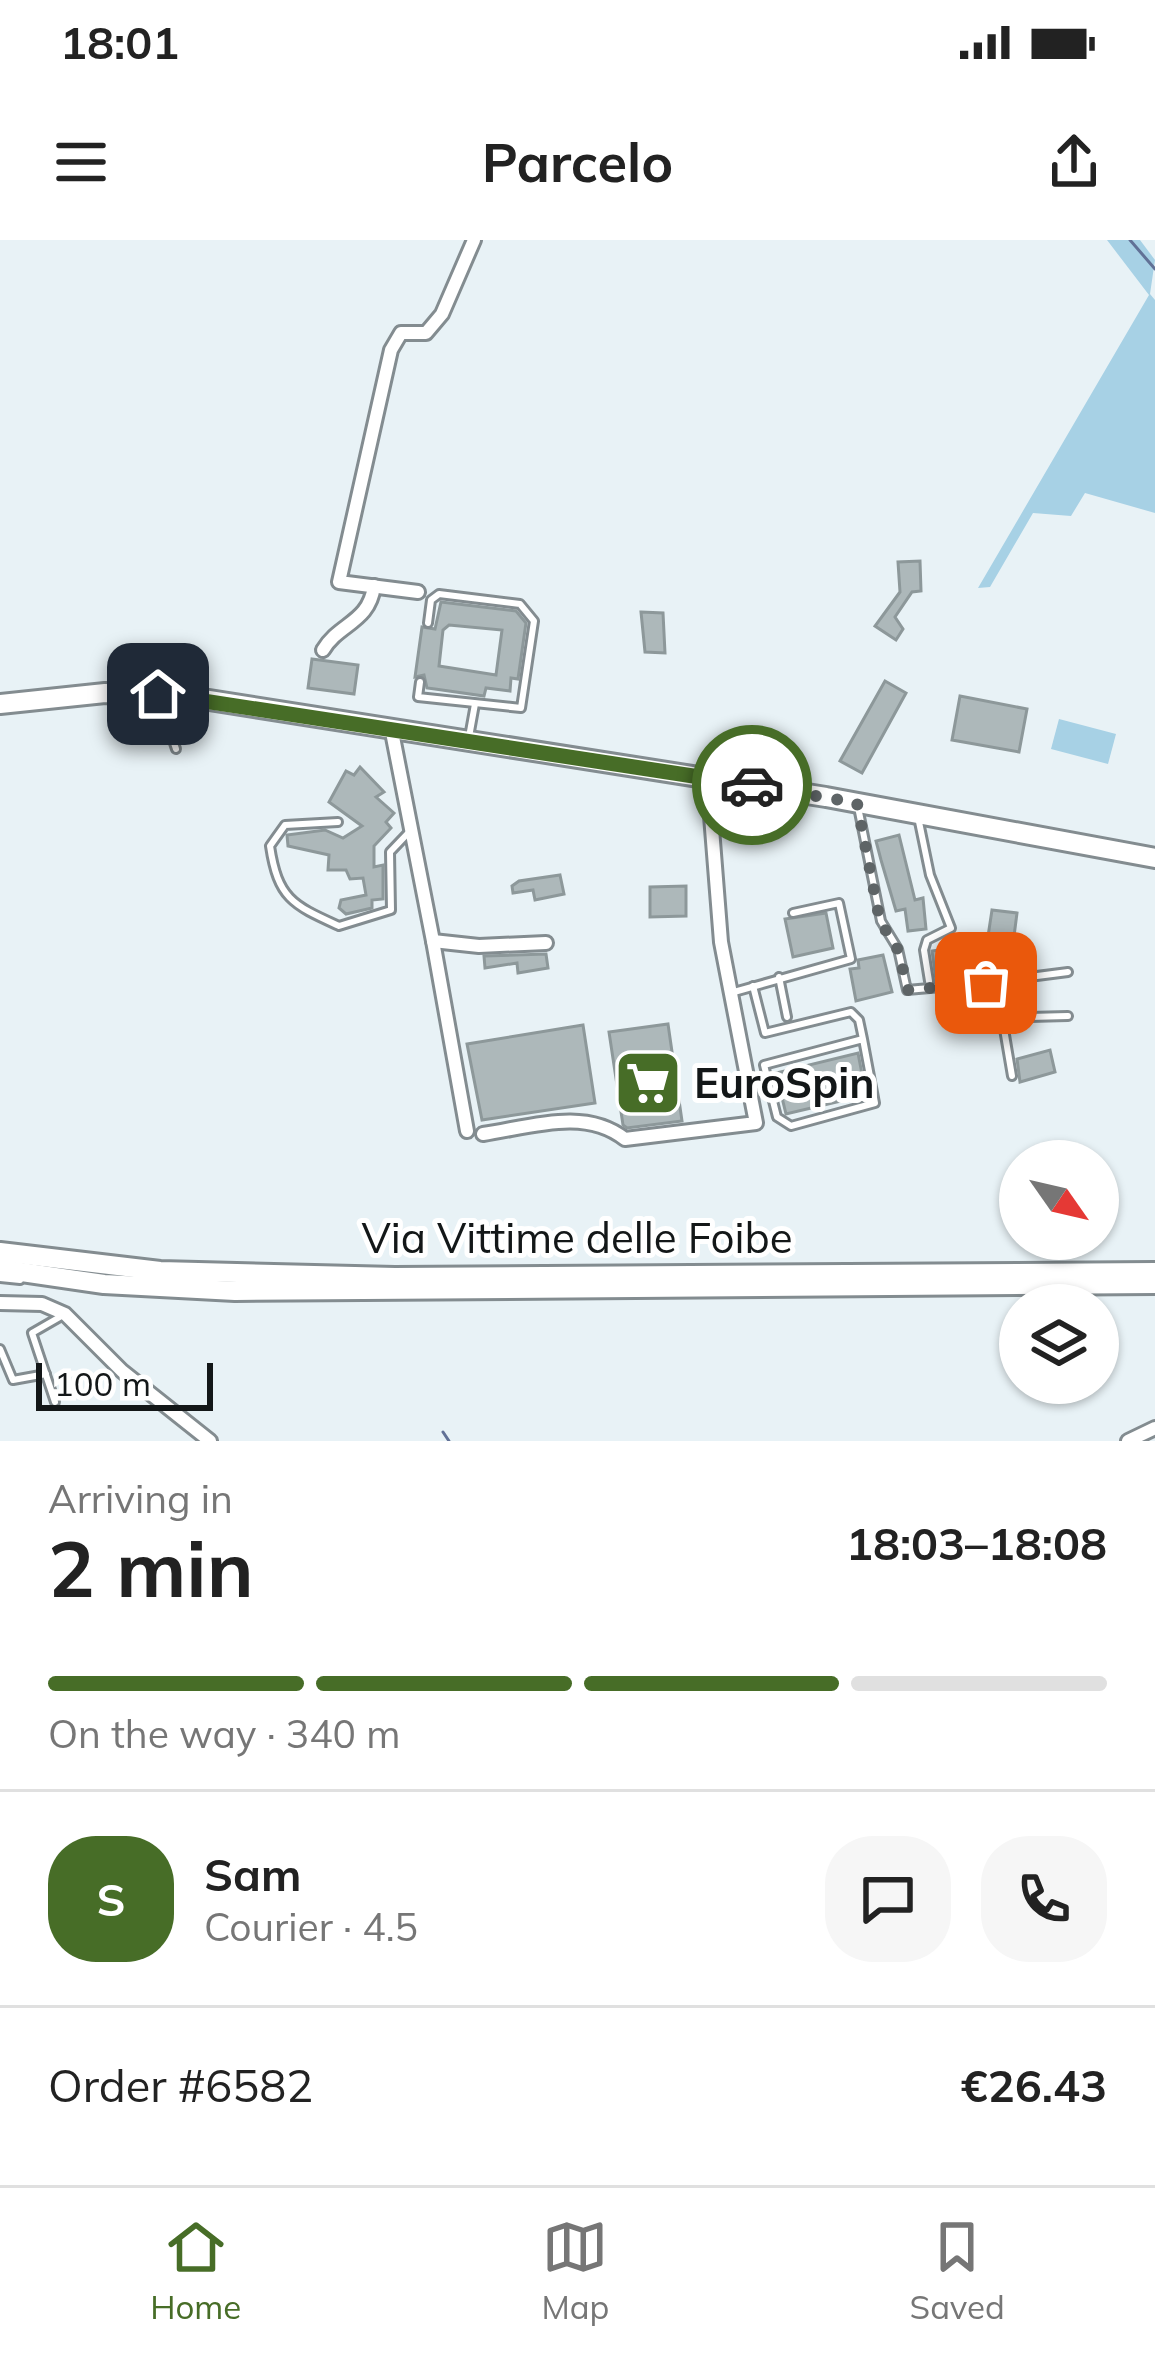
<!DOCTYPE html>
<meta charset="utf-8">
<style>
body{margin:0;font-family:Mulish,sans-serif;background:#f6f6f6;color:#222;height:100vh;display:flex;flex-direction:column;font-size:45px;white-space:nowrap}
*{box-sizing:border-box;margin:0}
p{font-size:39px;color:#767676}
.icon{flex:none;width:66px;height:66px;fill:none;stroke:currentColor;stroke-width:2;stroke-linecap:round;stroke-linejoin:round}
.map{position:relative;height:1201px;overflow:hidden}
.side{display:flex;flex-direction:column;background:#fff;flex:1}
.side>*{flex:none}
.needle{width:78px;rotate:124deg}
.tools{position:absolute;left:999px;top:900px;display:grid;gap:24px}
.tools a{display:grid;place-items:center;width:120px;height:120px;border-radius:50%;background:#fff;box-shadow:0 3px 9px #0004;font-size:60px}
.scale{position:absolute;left:36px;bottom:30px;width:177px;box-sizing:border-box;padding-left:12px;border:6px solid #131718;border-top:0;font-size:33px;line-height:42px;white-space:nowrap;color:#131718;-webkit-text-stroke:9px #fff;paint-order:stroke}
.pin{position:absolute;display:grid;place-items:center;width:102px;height:102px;color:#fff;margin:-51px;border-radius:24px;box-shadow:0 6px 18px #0006}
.courier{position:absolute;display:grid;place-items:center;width:120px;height:120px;margin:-60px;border:9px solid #476d27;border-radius:50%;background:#fff;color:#222;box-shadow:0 3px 15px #0007}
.headline em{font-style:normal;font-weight:700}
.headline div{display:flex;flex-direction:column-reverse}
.headline{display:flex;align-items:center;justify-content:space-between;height:204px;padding:0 48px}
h1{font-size:78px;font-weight:700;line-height:90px}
.bar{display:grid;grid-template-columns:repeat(4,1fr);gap:18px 12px;align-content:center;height:144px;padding:0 48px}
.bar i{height:15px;border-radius:9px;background:#e0e0e0}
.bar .current{background:#476d27}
.bar p{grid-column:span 4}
.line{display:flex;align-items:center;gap:30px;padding:0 48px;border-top:3px solid #e0e0e0}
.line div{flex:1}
.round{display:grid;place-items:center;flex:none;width:126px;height:126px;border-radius:48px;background:#f6f6f6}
.status{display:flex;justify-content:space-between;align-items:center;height:84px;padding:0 60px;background:#fff;direction:ltr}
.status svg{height:33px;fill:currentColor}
header{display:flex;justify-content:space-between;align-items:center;height:156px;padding:0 48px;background:#fff;font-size:54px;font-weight:700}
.tabs{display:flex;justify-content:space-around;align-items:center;height:168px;border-top:3px solid #e0e0e0;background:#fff;font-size:33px;color:#767676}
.tabs a{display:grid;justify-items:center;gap:6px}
.tabs .current{color:#476d27}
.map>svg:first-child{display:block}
.green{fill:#a7d1e5}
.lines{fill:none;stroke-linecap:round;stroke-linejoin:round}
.stream{stroke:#617196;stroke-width:3}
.building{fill:#adb8ba;stroke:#8d989a;stroke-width:3;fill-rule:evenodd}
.lane-casing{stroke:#838c90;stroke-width:12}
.street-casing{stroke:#838c90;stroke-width:18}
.secondary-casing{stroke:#838c90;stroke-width:24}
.primary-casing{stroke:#838c90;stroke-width:24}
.lane{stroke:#fff;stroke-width:6}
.street{stroke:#fff;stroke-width:12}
.secondary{stroke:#fff;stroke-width:18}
.primary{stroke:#fff;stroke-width:18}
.done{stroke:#5e6466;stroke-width:12;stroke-dasharray:0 21.6}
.route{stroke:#476d27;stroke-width:15}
.labels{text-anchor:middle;stroke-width:10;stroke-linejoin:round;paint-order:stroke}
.poi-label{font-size:42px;font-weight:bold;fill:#131718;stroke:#fff;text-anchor:start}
.street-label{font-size:42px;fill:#131718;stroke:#fff}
</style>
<div class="status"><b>18:01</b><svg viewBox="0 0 49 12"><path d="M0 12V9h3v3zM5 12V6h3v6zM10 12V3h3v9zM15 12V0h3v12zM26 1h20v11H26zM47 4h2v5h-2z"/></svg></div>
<header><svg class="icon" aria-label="menu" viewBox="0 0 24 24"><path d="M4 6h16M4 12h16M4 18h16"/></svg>Parcelo<svg class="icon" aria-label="share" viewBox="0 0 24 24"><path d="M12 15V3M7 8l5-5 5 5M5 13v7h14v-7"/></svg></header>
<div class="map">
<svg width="1155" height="1201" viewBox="0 0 1155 1201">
<rect width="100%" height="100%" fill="#e8f2f6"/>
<g class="green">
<path d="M1107 0H1140L1155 20 1150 54 1155 60V273L1085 253 1071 276 1033 273 990 347 978 348 1149 55Z"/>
<path d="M1059 479 1116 494 1108 524 1051 509Z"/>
</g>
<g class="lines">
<g class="stream">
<path d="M1130 0 1155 29"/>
<path d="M443 1192 449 1201"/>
</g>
</g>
<g class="building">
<path d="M920 321 921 351 912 352 895 377 903 389 896 400 875 386 900 352 898 322Z"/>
<path d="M441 362 516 371 526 383 518 439 511 438 510 451 486 448 484 456 435 449 427 448 424 435 415 437 422 387 435 389ZM449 385 502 390 496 435 439 426 443 390Z"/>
<path d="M641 372 663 373 665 413 645 412Z"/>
<path d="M312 419 358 425 354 454 308 448Z"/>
<path d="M885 441 906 453 862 533 840 521Z"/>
<path d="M960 456 1027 469 1019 512 952 500Z"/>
<path d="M360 527 384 552 376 557 394 573 386 582 391 588 374 606V627L383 625V659L372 660V668L346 674 339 668 341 660 366 655 363 638 350 639 346 630H328L329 615 288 606 287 595 325 590 343 598 362 586 329 562 346 531 354 535Z"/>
<path d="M899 595 915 660 923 658 926 689 908 691 905 669 896 671 881 620 876 601Z"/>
<path d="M560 635 564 654 535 660 533 650 513 653 512 646 519 641Z"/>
<path d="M686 646V676L650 677V647Z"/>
<path d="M992 670 1017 673 1013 704 1017 729 936 740 932 711 987 703Z"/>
<path d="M826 673 833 708 793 717 785 679Z"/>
<path d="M546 714 548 728 518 733 517 723 485 728 484 716Z"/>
<path d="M883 715 892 752 856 761 850 729 859 728 858 720Z"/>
<path d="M668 784 682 881 627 888 623 885 609 792Z"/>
<path d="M583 785 595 863 482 880 467 804Z"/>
<path d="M1050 810 1055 832 1020 842 1017 819Z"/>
<path d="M858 813 866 855 786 874 776 833Z"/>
</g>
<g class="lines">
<g class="lane-casing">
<g id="lane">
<path d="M420 442 418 457 521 468 534 381 520 364 439 354 431 360 428 383"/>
<path d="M159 458 176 509"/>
<path d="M469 497 475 464"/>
<path d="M858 567 881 681 898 709 907 750 987 743 997 748 1012 836"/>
<path d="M918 577 930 635 951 688 927 700 924 710 929 741"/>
<path d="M338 582 285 585 270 606C278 659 293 665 339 686L391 670 390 612 411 590"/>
<path d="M779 737 787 777"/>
<path d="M1020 738 1029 777 1068 776"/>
<path d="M990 742 1068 732"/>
<path d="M753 746 765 793 851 772 859 780 863 799 764 825 777 877 791 886 875 863 863 799"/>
<path d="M734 752 851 719 839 663 793 673"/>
<path d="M0 1038 20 1040"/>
<path d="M0 1109 13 1140 46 1134"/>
<path d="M55 1162 32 1093 65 1074"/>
</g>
</g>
<g class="street-casing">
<g id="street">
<path d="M418 352 339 342 391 110 401 93H426L442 74 474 0"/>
<path d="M323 410C339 383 369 383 374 346"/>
<path d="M392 492 433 701 479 706 546 703"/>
<path d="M433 701 467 891"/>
<path d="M483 894C530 887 585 867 625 899L756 883 721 702 708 538"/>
<path d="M0 1063 42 1064 65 1074 122 1131 210 1201"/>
<path d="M1128 1201 1155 1188"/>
</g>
</g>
<g class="secondary-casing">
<path id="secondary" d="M0 464 105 453 171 454 826 557 1155 618"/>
</g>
<g class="primary-casing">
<g id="primary">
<path d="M0 1012 160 1031 395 1037 1155 1032"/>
<path d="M0 1029 104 1044 235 1051 1155 1044"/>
</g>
</g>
<use href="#lane" class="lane"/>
<use href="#street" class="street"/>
<use href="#secondary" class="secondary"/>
<use href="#primary" class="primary"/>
</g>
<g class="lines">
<path class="done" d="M752 545 857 563 880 681 898 710 908 750 986 743"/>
<path class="route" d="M158 454 752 545"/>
</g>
<defs>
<g id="supermarket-square" transform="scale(3.45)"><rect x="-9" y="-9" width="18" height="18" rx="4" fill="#476d27" stroke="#fff"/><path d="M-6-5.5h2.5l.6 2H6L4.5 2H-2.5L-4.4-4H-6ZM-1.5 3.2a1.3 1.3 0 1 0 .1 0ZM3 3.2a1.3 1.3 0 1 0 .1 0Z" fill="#fff"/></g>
</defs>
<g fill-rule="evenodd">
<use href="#supermarket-square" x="648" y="843"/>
</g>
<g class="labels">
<g class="poi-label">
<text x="694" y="858">EuroSpin</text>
</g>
<g class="street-label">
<text x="577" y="1013">Via Vittime delle Foibe</text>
</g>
</g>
</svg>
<div class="tools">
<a><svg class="needle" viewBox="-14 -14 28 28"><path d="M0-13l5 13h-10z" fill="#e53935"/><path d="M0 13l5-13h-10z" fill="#767676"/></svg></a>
<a><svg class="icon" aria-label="layers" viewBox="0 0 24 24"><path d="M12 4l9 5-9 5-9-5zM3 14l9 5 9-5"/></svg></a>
</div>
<div class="scale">100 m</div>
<div class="pin" style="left:986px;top:743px;background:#ea580c"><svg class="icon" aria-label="bag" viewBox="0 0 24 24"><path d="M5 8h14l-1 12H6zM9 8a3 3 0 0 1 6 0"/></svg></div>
<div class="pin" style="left:158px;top:454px;background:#1f2937"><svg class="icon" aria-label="home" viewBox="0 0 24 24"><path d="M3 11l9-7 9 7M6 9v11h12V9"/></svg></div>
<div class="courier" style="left:752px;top:545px"><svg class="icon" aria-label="car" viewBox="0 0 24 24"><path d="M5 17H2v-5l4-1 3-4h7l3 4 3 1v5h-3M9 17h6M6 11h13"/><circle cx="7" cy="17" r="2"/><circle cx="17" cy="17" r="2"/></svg></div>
</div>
<section class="side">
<div class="headline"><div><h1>2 min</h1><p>Arriving in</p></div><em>18:03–18:08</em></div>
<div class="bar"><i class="current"></i><i class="current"></i><i class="current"></i><i></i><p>On the way · 340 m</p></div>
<div class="line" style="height:216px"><b class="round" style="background:#476d27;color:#fff">S</b><div><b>Sam</b><p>Courier · 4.5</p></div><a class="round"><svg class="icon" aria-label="chat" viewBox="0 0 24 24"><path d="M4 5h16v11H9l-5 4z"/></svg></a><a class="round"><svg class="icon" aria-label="phone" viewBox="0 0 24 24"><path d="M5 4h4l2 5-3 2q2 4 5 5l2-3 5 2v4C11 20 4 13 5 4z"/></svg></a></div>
<div class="line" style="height:156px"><div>Order #6582</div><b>€26.43</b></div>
</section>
<nav class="tabs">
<a class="current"><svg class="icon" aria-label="home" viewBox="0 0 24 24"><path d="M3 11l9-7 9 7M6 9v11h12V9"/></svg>Home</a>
<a><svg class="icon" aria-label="map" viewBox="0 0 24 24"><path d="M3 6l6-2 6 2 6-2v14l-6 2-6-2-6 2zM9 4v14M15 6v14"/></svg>Map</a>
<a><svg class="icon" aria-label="saved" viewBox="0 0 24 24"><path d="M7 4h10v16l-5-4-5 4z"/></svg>Saved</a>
</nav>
